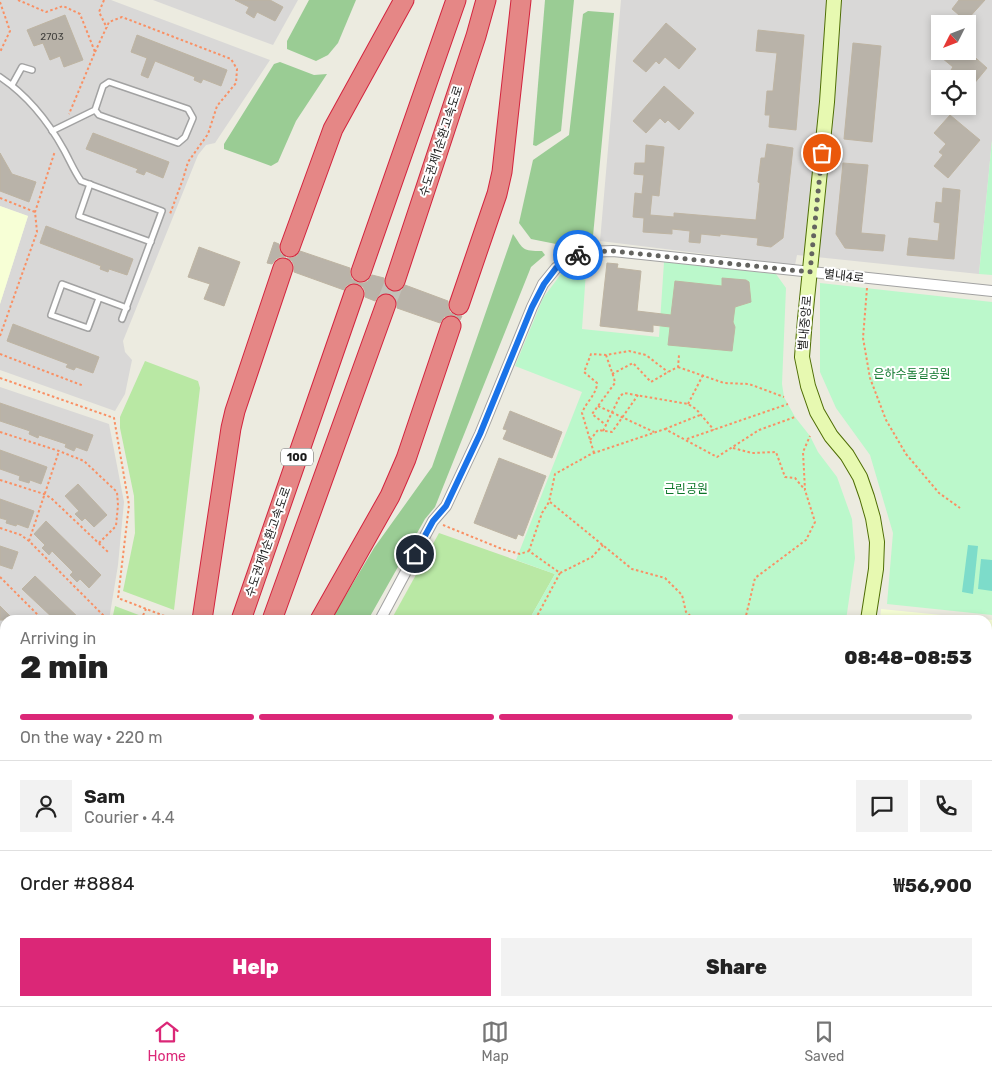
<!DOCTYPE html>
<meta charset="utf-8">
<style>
body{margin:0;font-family:Rubik,"Noto Sans KR",sans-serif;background:#f2f2f2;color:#222;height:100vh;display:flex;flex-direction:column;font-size:19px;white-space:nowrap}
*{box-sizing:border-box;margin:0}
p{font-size:16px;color:#767676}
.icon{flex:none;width:28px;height:28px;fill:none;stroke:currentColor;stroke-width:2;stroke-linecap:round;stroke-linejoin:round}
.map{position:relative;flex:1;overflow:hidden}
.panel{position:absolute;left:0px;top:615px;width:992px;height:391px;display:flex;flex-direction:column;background:#fff;border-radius:15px 15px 0 0;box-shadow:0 2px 8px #0003}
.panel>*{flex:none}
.needle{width:32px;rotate:228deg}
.tools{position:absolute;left:931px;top:15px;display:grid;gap:10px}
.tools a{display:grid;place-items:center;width:45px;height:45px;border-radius:0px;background:#fff;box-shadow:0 2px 8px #0003;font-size:25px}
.pin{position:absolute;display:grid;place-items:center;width:42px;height:42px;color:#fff;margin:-21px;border:2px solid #fff;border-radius:50%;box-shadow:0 1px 5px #0007}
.courier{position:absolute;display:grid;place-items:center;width:50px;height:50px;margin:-25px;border:4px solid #1a73e8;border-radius:50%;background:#fff;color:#222;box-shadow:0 1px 6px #0007}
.head em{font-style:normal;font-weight:800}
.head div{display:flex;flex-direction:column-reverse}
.head{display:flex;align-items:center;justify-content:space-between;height:85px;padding:0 20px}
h1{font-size:32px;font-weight:800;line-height:38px}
.bar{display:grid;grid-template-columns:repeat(4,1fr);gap:8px 5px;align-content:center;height:60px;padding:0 20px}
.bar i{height:6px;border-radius:4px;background:#e0e0e0}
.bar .active{background:#db2777}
.bar p{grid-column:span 4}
.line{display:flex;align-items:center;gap:12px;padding:0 20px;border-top:1px solid #e0e0e0}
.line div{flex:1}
.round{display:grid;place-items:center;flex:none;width:52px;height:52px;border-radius:0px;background:#f2f2f2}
.cta{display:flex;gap:10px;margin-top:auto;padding:10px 20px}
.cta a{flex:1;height:58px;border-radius:0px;background:#db2777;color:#fff;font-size:20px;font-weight:800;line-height:58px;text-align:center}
.cta a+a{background:#f2f2f2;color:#222}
.tab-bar{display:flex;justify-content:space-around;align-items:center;height:70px;border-top:1px solid #e0e0e0;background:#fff;font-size:14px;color:#767676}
.tab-bar a{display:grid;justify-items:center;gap:2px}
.tab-bar .active{color:#db2777}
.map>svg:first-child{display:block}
.residential{fill:#d9d8d7;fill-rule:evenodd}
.education{fill:#f7ffd6}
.grass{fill:#b9e8a4}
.forest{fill:#9acc94}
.park{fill:#bbf8cb}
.pitch{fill:#7ddcca}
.building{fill:#b9b3a9;stroke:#beb4a2}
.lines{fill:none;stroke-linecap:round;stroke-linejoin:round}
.secondary-tunnel{stroke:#c2c1b9;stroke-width:14;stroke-dasharray:14 7;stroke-linecap:butt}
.highway-tunnel{stroke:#c2c1b9;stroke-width:19;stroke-dasharray:19 9;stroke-linecap:butt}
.lane-casing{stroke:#a2a2a2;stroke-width:8}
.street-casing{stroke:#a2a2a2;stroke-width:12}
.secondary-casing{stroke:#4f6e05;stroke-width:16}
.highway-casing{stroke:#d3243e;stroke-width:21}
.path{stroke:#f99064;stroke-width:2;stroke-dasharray:2.5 2.5;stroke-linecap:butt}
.lane{stroke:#fff;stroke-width:5}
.street{stroke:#fff;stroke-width:10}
.secondary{stroke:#e7f9b1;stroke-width:14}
.highway{stroke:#e58786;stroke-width:19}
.done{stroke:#646460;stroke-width:5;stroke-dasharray:0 9}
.route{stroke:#1a73e8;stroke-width:6}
.labels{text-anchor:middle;stroke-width:4;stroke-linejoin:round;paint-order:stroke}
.number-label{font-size:10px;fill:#42413e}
.shield{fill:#fff;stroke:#5f5f5f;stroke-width:1}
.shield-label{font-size:11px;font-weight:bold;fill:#1b1b1b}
.street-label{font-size:12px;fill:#1b1b1b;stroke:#fff}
.park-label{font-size:12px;fill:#0b7629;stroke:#fff}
</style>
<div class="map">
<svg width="992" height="1006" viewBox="0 0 992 1006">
<rect width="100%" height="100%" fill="#ecebe0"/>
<g class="residential">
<path d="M0 0H111L270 60 215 143 206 145 198 155 123 341 125 352 132 360 125 394 115 411 0 370V304L28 216 0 206Z"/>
<path d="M153 0H298L273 45Z"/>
<path d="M621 0H992V140L979 274 797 255 795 265 600 241ZM940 24H968V51H940ZM940 79H968V106H940Z"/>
<path d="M0 387 109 424 124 502 118 565 109 620H5V679L0 675Z"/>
</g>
<g class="education">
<path d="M0 206 28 216 0 304Z"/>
<path d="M881 609 992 620V828L988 829V620H880Z"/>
<path d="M740 1001H895L897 1006H742Z"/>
</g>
<g class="grass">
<path d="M145 361 198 381 200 388 174 610 123 591 135 533 134 496 120 428V417Z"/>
<path d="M439 533 555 574 529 620H391Z"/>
<path d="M115 606 152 620H112Z"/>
</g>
<g class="forest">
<path d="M309 0H356L338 43 328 55 316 61 287 49V41Z"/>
<path d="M545 0H574L561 131 536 146 533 145Z"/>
<path d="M588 11 614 13 593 236 556 244 531 239 519 223 533 160 569 135 583 14Z"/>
<path d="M280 62 314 75 327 74 296 121 278 162 271 166 224 149V144L274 64Z"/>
<path d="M513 234C524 250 522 251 542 251L545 255 531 267 435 507 425 519 368 620H331L374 548 432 467Z"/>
<path d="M5 971V1001H61L60 1006H0V981Z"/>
<path d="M172 1001H321L316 1006H186Z"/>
</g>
<g class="park">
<path d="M992 140V275L979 274Z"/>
<path d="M587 257 582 329 659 337 664 262 776 274 786 288 782 384 784 397 795 417 810 436 818 452 837 477 852 519 855 558 846 620H529L555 574 516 560 582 392 515 366 543 298 567 266Z"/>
<path d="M820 283 992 302V615L887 604 893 533 870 455 836 408 820 372Z"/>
<path d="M0 675 5 679V990L0 1005Z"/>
<path d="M233 1001H652L655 1005 660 1001H733L735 1006H232Z"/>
</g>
<g class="pitch">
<path d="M968 545 978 546 973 594 962 592Z"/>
<path d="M981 559 992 560V591L978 589Z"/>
</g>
<g class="building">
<path d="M235 0H270L283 7 275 21 257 12 254 18 246 13 249 7Z"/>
<path d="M959 0H985L966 21 952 9Z"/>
<path d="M65 15 83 60 64 67 60 56 50 60 43 43 34 46 27 30Z"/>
<path d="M666 23 696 49 679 69 665 57 659 64 656 61 646 72 633 61Z"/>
<path d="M758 30 804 35 796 130 769 127 770 115H765L767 91H773L777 53 756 51Z"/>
<path d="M137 35 227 70 221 86 203 79 201 83 194 80 195 77 155 61 148 78 141 75 147 58 131 52Z"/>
<path d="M853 43 881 46 872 142 844 139Z"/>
<path d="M948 51H968L987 68 968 91V79H952L956 75 951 70 953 67 942 58Z"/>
<path d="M664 86 694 113 679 130 668 120 665 123 660 118 646 133 633 121Z"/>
<path d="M950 115 980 140 948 178 934 166 943 155 939 152 946 144 934 133Z"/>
<path d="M93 133 169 162 163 178 146 171 144 175 136 172 138 169 86 149Z"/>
<path d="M767 144 793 148 783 238 771 247 757 245 758 238 720 234V236L701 234 700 243 689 242 690 231 672 229V234L643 232 644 218 633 217 635 193 642 194 644 175 634 174 635 163H645L646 145 664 147 659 196 652 195 650 215 674 217V213L756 220 760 183 758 182 761 158H765Z"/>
<path d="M0 153 12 174 36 182 29 202 0 191Z"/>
<path d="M843 163 868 165 861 233 885 235 883 251 845 248 836 234Z"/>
<path d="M943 188 960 190 954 259 907 255 909 238 938 241 940 223 934 222 936 202 942 203Z"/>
<path d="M46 226 133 259 127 275 109 269 108 272 100 269 101 266 40 243Z"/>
<path d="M274 242 279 244V249L281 254 286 257H280L276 259 272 264 267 263Z"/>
<path d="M199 247 240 262 224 306 204 299 210 284 188 277Z"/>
<path d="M300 251 350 268V274L352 279 358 283H364L368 281 372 275 384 278V284L386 288 391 291 398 292 402 290 405 285 448 301V307L450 312 456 316H462L460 320 455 316 449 315 444 317 440 323 397 308V302L395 297 389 293H384L379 295 375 301 365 297V291L363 287 358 284 351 283 346 286 344 290 294 272V265L292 261 287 258H292L297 256Z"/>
<path d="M607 263 618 264 617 268 641 271 637 311 671 315 675 281 722 286V278L746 280 749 282 751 302 735 307 733 322 735 327 732 351 668 345 670 327 653 325V332L600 326Z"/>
<path d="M13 324 99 357 93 373 76 367 74 370 66 367 68 364 7 341Z"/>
<path d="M0 403 93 435 87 451 76 447 74 451 65 447 66 444 39 435 38 438 29 434 30 431 0 421Z"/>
<path d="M510 411 562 432 552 458 503 439 507 430 503 429Z"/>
<path d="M0 450 47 467 41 484 30 480 29 483 19 480 20 476 0 469Z"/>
<path d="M499 458 546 476 523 536 518 534 516 539 474 523Z"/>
<path d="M78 484 107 515 94 527 85 518 82 521 75 514 79 511 65 496Z"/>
<path d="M0 499 34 511 28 528 17 524 16 526 6 523 7 520 0 518Z"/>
<path d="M46 521 101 575 89 588 80 579 77 582 70 575 73 572 52 551 49 555 42 548 45 545 34 534Z"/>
<path d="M0 546 18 552 12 569 0 565Z"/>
<path d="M35 576 81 620H55L22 589Z"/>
<path d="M0 606 14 620H0Z"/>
</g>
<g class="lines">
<g class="secondary-tunnel">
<path d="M603 1006 609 1001"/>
<path d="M629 1006 635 1001"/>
</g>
<path class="highway-tunnel" d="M386 304 395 281"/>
<g class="lane-casing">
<g id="lane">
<path d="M0 77C27 95 48 121 64 150 70 161 74 171 81 181L162 211 122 319"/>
<path d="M12 85 22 67 32 70"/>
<path d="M52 131 95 110 103 86 109 82 188 109 193 118 185 137 178 143 99 115 95 110"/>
<path d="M90 184 79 216 151 242"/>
<path d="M99 298 88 328 51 315 62 284 127 308"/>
</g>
</g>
<g class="street-casing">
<g id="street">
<path d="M380 620 433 521 446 506 480 434 532 307 543 284 556 268 570 258 586 252 613 251 992 291"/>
<path d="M988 926 992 925"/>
<path d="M988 988 992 987"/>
<path d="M972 1001 974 1006"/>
</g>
</g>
<g class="secondary-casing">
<g id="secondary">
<path d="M834 0 827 102 805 319 802 357 808 386 817 412 831 436 847 455 860 477 867 497 873 518 877 542 876 569 868 620"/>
<path d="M988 843 992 842"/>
<path d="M988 860 992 858"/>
<path d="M919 1001 921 1006"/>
</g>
</g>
<g class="highway-casing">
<g id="highway">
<path d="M290 247 333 129 404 0"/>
<path d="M361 272 456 0"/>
<path d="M395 281 476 36 486 0"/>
<path d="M459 305 497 194 502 172 521 0"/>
<path d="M202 620 231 428 235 411 283 268"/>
<path d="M241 620 354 294"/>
<path d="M272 620 386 304"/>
<path d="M320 620 390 496 406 459 451 326"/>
<path d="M89 1006 90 1001"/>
<path d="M108 1006 110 1001"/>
<path d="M138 1006 139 1001"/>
<path d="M155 1006 156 1001"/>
</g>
</g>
<g class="path">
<path d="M18 0 46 12 63 6 80 14 95 52 69 114"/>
<path d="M104 0 99 12 107 28"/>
<path d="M0 2 10 31 0 52"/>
<path d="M95 52 109 22 122 17 231 59 237 69 236 83 217 106 208 134 188 162 183 179 170 214"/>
<path d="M0 198 35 212"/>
<path d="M867 288 863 338 870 378 886 420 906 454 939 493 960 508"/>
<path d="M0 336 37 232 35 212 55 151"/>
<path d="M0 354 84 386"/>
<path d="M606 355 614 378 615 383 592 414 606 425"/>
<path d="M678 367 724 383 749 384 784 397"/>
<path d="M612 374 633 363 651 382 668 372 678 367 679 355"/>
<path d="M0 378 114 418 129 505 118 598 167 617"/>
<path d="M688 404 703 375"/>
<path d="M598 406 654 432"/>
<path d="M665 429 700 415"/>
<path d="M603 431 620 396 624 393 688 404 696 409 714 430"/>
<path d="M0 432 59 451 84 461 117 492 118 505 116 526 99 543"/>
<path d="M687 439 788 404"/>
<path d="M590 440 598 430 612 432 638 395"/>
<path d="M733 448 752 453 776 452 785 477 795 478 805 490"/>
<path d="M594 453 582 413C586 402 597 394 597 383L584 372 591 354 606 355 629 351 646 355 668 372"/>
<path d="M0 480 44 494 51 498 108 552"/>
<path d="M550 502 632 569 665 578 682 595 686 612 695 620"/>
<path d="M443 525 502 549 520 554 529 551 560 573 535 620"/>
<path d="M0 528 21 535 29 541 103 615V620"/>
<path d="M29 541 59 451"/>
<path d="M529 551 542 513 549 502 555 474 591 454 665 429 717 457 759 430 795 417"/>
<path d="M560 573 592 557 603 545"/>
<path d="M0 577 43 620"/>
<path d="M141 620 146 609"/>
<path d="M745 620 755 578 806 540 815 522 805 490 803 452 810 436"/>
<path d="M0 704 5 711"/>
<path d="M0 763 5 759"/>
<path d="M0 785 5 780"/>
<path d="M611 1001 615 1006"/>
<path d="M696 1006 699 1001"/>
</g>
<use href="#lane" class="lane"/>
<use href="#street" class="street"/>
<use href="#secondary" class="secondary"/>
<use href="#highway" class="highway"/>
</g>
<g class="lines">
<path class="done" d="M578 255 586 252 613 251 810 272 822 153"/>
<path class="route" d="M415 554 433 521 446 506 480 434 532 307 544 284 556 268 570 258 578 255"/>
</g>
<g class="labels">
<g class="number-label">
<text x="52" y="40">2703</text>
</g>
<rect class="shield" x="281" y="448.5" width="32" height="17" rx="4"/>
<g class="shield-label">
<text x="297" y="461">100</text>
</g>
<g class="street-label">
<text transform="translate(441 141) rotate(-72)" y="4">수도권제1순환고속도로</text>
<text transform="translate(844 276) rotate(6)" y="4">별내4로</text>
<text transform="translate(805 323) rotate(-85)" y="4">별내중앙로</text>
<text transform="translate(268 542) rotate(-71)" y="4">수도권제1순환고속도로</text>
</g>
<g class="park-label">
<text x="912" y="378">은하수돌길공원</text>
<text x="686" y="493">근린공원</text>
</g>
</g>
</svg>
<div class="tools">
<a><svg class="needle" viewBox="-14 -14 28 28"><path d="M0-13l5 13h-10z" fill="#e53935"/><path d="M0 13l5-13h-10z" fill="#767676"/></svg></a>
<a><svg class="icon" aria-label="locate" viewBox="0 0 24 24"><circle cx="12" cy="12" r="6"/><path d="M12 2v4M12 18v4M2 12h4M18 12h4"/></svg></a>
</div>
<div class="pin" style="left:822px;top:153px;background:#ea580c"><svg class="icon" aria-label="bag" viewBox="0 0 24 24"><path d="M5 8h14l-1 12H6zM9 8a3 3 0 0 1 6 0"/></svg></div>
<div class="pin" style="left:415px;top:554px;background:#1f2937"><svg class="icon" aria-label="home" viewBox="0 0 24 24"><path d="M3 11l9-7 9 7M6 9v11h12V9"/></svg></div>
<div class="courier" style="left:578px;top:255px"><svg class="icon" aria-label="bike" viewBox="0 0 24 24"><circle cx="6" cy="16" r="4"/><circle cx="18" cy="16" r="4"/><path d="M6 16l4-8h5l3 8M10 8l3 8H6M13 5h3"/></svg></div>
<section class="panel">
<div class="head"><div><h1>2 min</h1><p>Arriving in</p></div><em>08:48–08:53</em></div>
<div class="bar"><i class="active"></i><i class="active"></i><i class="active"></i><i></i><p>On the way · 220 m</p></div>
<div class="line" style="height:90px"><a class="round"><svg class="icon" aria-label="person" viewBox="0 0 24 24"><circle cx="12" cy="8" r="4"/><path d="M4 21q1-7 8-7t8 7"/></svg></a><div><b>Sam</b><p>Courier · 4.4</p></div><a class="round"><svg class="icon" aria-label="chat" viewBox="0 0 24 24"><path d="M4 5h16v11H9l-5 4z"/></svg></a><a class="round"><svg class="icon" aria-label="phone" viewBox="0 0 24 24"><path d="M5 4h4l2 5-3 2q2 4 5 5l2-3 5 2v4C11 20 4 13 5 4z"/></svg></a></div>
<div class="line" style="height:65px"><div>Order #8884</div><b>₩56,900</b></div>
<div class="cta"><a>Help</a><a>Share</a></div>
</section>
</div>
<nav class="tab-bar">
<a class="active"><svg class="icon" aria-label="home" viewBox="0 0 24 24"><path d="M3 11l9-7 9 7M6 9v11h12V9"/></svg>Home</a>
<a><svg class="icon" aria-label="map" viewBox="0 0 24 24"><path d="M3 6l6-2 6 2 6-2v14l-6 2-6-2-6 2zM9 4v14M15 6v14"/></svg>Map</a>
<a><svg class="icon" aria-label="saved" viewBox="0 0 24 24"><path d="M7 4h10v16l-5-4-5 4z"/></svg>Saved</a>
</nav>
